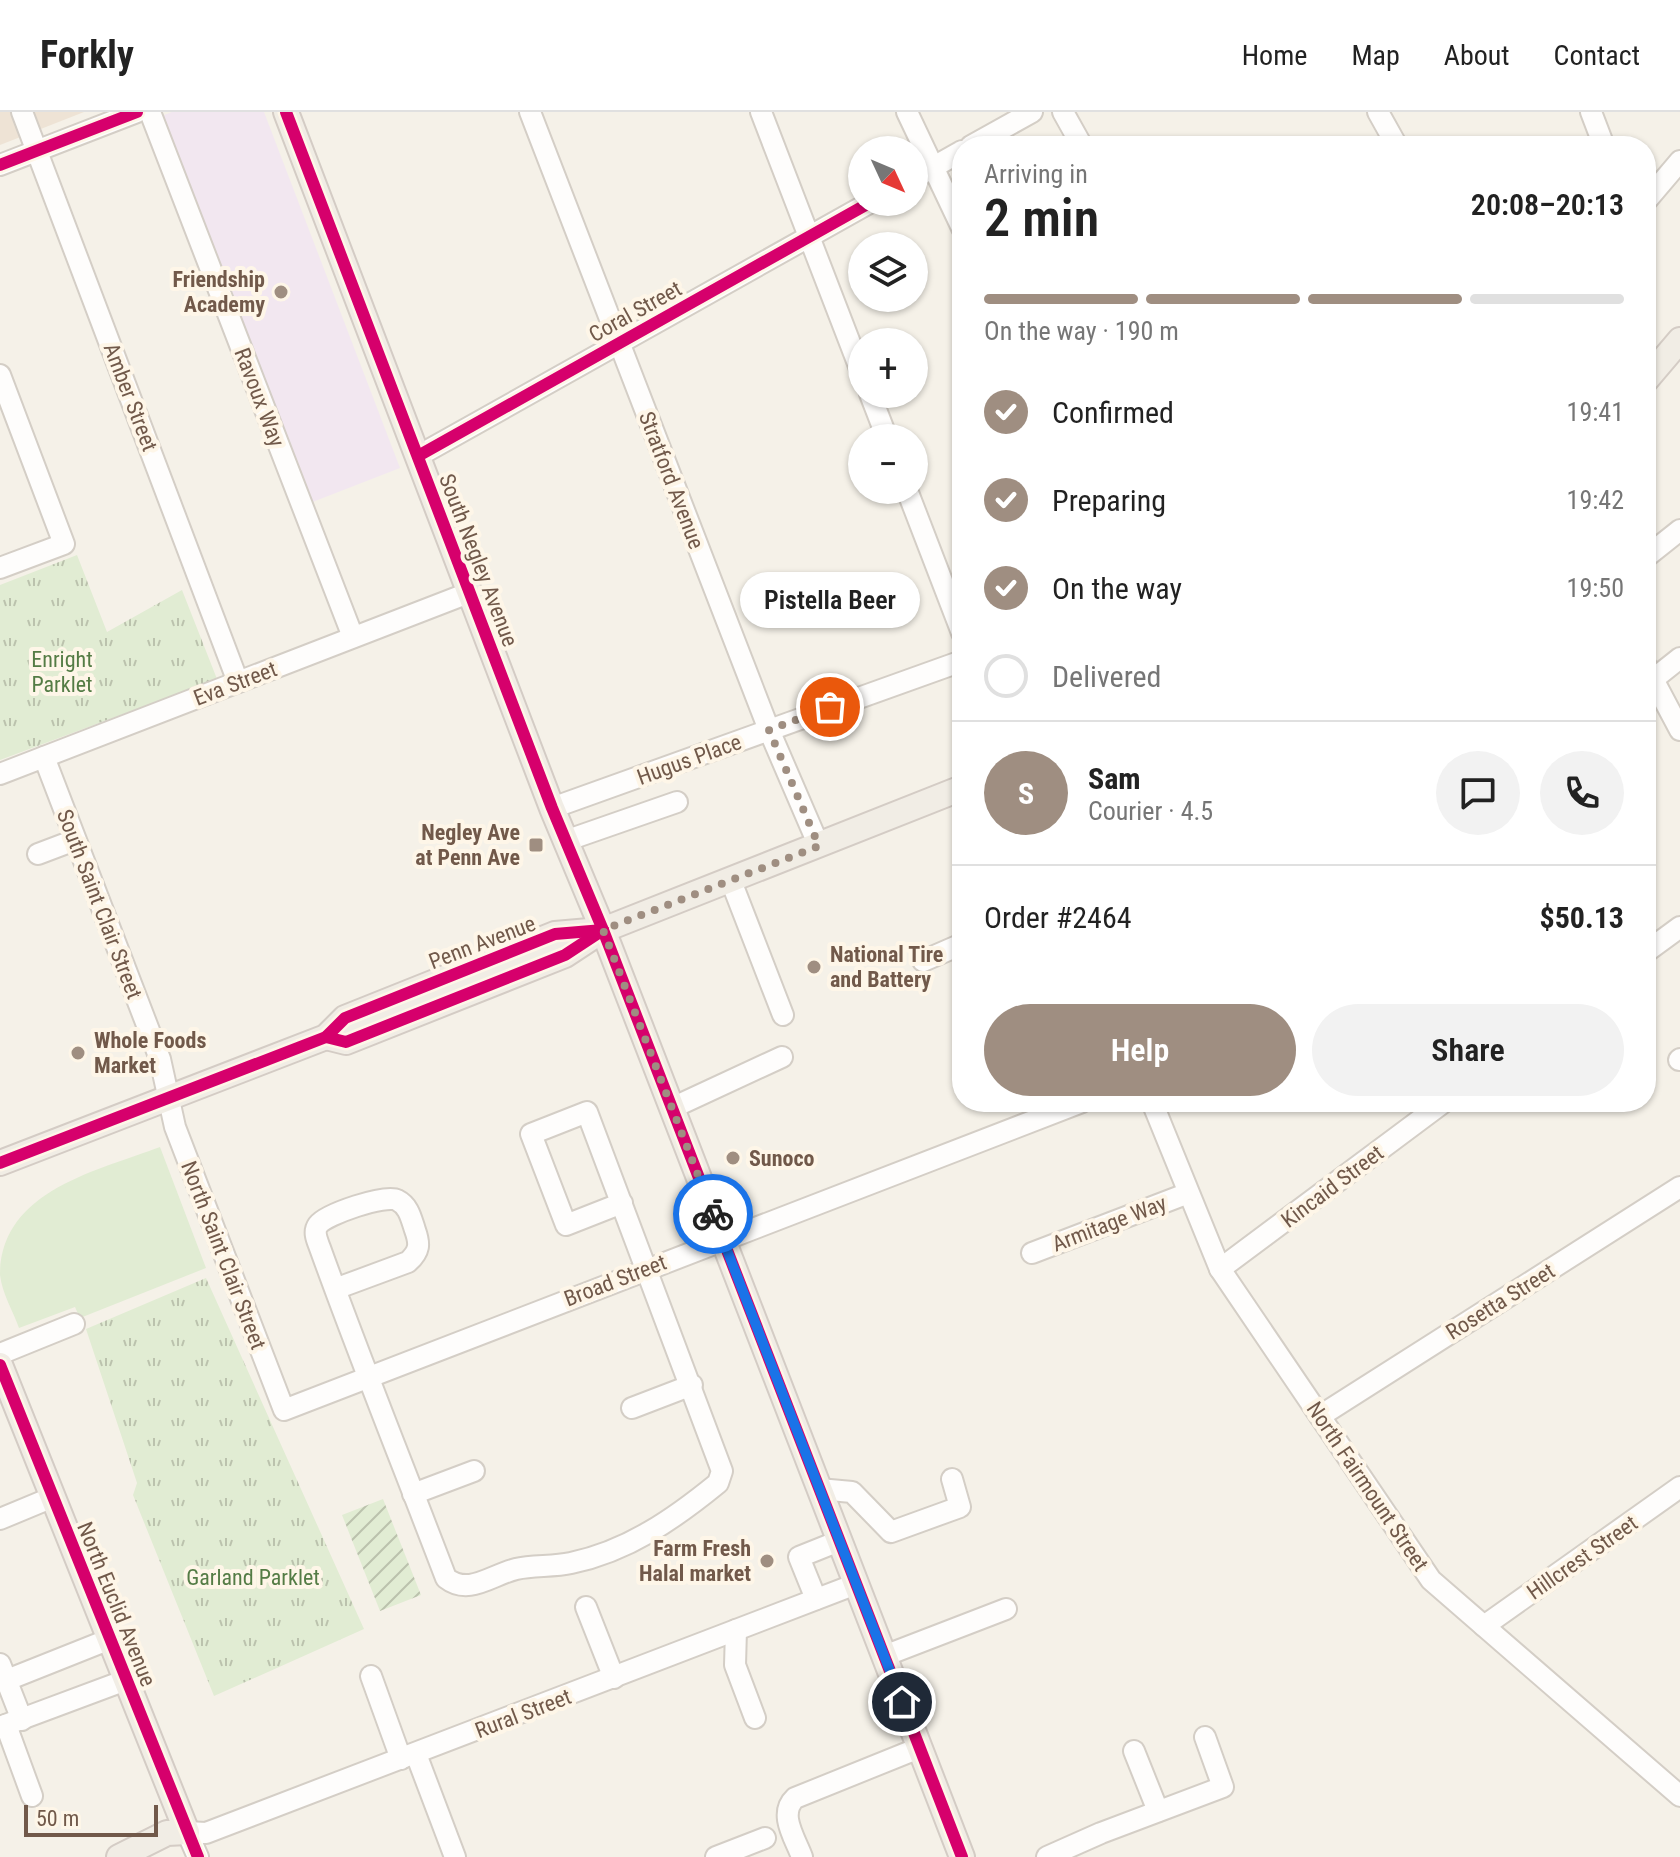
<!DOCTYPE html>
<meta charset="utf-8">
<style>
body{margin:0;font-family:"Roboto Condensed",sans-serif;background:#f2f2f2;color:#222;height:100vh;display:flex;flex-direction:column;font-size:30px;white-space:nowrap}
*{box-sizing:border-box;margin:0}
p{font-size:26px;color:#767676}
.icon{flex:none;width:44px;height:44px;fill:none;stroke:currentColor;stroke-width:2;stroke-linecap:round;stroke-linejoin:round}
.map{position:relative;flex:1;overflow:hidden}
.drawer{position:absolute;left:952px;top:24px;width:704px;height:976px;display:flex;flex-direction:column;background:#fff;border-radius:32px;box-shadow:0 2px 6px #0004}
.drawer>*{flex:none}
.needle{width:52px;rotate:134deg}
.fabs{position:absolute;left:848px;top:24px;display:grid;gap:16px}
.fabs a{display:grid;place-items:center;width:80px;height:80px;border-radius:50%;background:#fff;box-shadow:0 2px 6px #0004;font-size:40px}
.scale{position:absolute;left:24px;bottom:20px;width:134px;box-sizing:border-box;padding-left:8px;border:4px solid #71594a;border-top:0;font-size:22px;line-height:28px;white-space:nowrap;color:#71594a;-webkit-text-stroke:6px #fef6e8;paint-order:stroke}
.pin{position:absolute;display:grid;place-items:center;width:68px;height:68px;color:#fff;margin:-34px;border:4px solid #fff;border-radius:50%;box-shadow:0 2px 8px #0007}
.courier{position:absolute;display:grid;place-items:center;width:80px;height:80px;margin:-40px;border:6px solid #1a73e8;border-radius:50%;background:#fff;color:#222;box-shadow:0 2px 10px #0007}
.bubble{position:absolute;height:56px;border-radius:28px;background:#fff;box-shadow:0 2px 6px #0004;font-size:26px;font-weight:600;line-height:56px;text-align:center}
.summary em{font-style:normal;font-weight:600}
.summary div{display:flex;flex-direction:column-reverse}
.summary{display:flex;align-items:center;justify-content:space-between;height:136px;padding:0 32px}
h1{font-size:52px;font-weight:600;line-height:60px}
.bar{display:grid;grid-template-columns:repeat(4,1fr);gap:12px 8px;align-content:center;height:96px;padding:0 32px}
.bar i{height:10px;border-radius:6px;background:#e0e0e0}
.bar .selected{background:#9f8e81}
.bar p{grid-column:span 4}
.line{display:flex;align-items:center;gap:20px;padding:0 32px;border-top:2px solid #e0e0e0}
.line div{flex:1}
.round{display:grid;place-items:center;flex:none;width:84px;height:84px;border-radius:42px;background:#f2f2f2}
ol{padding:0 32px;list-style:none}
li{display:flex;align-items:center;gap:24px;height:88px}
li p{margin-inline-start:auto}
li .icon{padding:8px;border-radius:50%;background:#9f8e81;color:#fff;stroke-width:4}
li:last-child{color:#767676}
li i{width:44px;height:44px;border:4px solid #e0e0e0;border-radius:50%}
.cta{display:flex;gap:16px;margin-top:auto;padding:16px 32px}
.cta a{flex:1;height:92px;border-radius:48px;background:#9f8e81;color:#fff;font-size:32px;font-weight:600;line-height:92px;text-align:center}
.cta a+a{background:#f2f2f2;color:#222}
header{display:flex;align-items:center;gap:48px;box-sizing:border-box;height:112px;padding:0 40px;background:#fff;border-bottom:2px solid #e0e0e0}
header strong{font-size:38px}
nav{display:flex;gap:44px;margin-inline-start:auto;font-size:28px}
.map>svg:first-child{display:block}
.residential{fill:#eee3d5}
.education{fill:#f2e7f0}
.grass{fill:#e1ecd3}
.park{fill:url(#park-tufts)}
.garden{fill:url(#garden-furrows)}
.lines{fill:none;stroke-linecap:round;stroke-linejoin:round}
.minor-casing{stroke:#d4cec6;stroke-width:24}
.major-casing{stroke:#d4ccc5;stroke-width:28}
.minor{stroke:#fefdfc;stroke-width:20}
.major{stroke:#f1ede5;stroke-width:24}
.cycleway-casing{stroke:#fef6e8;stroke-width:17}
.cycleway{stroke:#d6006c;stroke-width:12}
.done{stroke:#9f8e81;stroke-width:8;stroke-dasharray:0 14.4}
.route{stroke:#1a73e8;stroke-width:10}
.poi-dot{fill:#9f8e81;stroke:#fef6e8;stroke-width:3}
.labels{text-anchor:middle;stroke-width:8;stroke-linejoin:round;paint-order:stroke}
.poi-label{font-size:22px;font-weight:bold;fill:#71594a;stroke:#fef6e8;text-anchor:end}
.street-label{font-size:22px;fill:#71594a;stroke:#fef6e8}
.park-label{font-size:22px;fill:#547c45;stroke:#fef6e8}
</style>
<header>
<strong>Forkly</strong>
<nav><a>Home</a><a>Map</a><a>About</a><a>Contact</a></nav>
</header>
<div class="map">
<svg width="1680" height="1745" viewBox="0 0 1680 1745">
<defs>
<pattern id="park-tufts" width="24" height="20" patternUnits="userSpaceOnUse" patternTransform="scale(2)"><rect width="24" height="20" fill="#e1ecd3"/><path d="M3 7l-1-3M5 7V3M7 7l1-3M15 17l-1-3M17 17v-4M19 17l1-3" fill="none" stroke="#bbc2ad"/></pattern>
<pattern id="garden-furrows" width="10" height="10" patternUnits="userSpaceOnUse" patternTransform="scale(2)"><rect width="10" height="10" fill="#e1ecd3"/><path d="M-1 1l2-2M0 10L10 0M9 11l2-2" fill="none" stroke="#bbc2ad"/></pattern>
</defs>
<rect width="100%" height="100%" fill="#f5f1e8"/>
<path class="residential" d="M0 0H84L0 33Z"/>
<path class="education" d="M172 0H264L400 356 310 391 162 4Z"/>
<path class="grass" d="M160 1035 206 1156 80 1206 75 1195 19 1216C13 1199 2 1181 0 1163 0 1078 100 1058 160 1035Z"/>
<g class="park">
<path d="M77 443 107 520 182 478 217 567 0 648V473Z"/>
<path d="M206 1166 364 1517 214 1584 133 1383 137 1371 86 1217Z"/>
</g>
<path class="garden" d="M383 1387 421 1483 380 1499 342 1403Z"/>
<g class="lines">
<g class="minor-casing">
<g id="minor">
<path d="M22 0 238 570"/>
<path d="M150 0 353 525"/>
<path d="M530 0 769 618 819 734"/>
<path d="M761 0 862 262"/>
<path d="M907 0 962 116"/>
<path d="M1063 0 1082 34"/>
<path d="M1378 0 1397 34"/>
<path d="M1591 0 1604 34"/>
<path d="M971 34 1032 0"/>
<path d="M0 53 137 0"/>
<path d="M914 66 962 39"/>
<path d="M1646 89 1680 49"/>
<path d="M0 263 64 432 0 456"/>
<path d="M870 282 887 326"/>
<path d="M418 344 871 90"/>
<path d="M907 378 962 521"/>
<path d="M1646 445 1680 418"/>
<path d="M1646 554 1680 618"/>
<path d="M1646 573 1680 546"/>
<path d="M44 645 160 947 175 1015 284 1298 1082 990"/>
<path d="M0 662 471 480"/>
<path d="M552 696 962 549"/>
<path d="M565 729 677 690"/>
<path d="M38 742 75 728"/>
<path d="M731 769 783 903"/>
<path d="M1646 840 1680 815"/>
<path d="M923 849 962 832"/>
<path d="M1679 948 1680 947"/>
<path d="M1152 990 1220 1157 1431 1468 1680 1684"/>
<path d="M672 996 782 945"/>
<path d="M1032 1141 1186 1082"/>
<path d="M1220 1157 1444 990"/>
<path d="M335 1177 408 1150C420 1139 420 1132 415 1118 411 1106 409 1094 397 1088 386 1082 326 1102 318 1113 313 1120 317 1128 320 1136 360 1247 404 1356 446 1466 469 1484 491 1463 516 1457 533 1453 553 1455 571 1451 628 1439 674 1407 718 1371L722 1359 587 1000 531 1022 566 1113 622 1091"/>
<path d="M0 1242 74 1212"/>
<path d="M632 1296 692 1273"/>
<path d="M1320 1304 1680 1075"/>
<path d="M819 1377 852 1380 891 1420 960 1395 952 1367"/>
<path d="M413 1382 474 1359"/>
<path d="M0 1407 53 1385"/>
<path d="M816 1487 799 1445 839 1429"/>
<path d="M586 1495 614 1566"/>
<path d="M1484 1514 1680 1375"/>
<path d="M736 1518 735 1553 755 1606"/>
<path d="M884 1544 1006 1497"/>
<path d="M0 1552 22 1608"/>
<path d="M371 1564 401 1647"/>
<path d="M7 1568 110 1527"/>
<path d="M6 1613 32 1684"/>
<path d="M0 1615 126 1568"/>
<path d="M1134 1639 1158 1699"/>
<path d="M416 1642 455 1745"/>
<path d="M198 1745 187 1720 206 1721 856 1472"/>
<path d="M716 1745 765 1726"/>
<path d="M802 1745C795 1726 778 1702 795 1686L919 1636"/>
<path d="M1047 1745 1101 1721 1223 1675 1205 1625"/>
</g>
</g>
<g class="major-casing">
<g id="major">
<path d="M286 0 552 696 603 818 962 1745"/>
<path d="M1646 268 1680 228"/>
<path d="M326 925 346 930 565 843 603 818 962 676"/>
<path d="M0 1051 326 925 345 906 555 822 601 818"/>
<path d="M0 1253 187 1720 167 1721 119 1745"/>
</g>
</g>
<use href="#minor" class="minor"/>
<use href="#major" class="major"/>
<g class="cycleway-casing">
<g id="cycleway">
<path d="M286 0 552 696 603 818 962 1745"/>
<path d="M0 53 137 0"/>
<path d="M418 344 871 90"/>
<path d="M326 925 346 930 565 843 603 818"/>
<path d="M0 1051 326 925 345 906 555 822 603 818"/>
<path d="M0 1253 198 1745"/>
</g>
</g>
<use href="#cycleway" class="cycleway"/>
</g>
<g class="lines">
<path class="done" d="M713 1102 603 818 819 734 769 618 830 595"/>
<path class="route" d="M713 1102 902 1590"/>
</g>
<g class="poi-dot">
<circle cx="281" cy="180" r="8"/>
<rect x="528" y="725" width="16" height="16" rx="4"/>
<circle cx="814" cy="855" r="8"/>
<circle cx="78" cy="941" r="8"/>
<circle cx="733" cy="1046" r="8"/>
<circle cx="767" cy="1449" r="8"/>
</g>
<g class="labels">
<g class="poi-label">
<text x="265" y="175">Friendship<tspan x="265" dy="25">Academy</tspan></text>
<text x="520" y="728">Negley Ave<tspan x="520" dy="25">at Penn Ave</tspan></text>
<text x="830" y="850" text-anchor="start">National Tire<tspan x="830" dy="25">and Battery</tspan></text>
<text x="94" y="936" text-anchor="start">Whole Foods<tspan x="94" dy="25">Market</tspan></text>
<text x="749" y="1054" text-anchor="start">Sunoco</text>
<text x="751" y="1444">Farm Fresh<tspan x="751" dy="25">Halal market</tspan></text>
</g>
<g class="street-label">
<text transform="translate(635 199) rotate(-29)" y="8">Coral Street</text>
<text transform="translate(131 285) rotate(69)" y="8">Amber Street</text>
<text transform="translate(260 285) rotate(69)" y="8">Ravoux Way</text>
<text transform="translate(672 368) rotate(69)" y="8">Stratford Avenue</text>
<text transform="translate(479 448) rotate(69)" y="8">South Negley Avenue</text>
<text transform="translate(235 571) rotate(-21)" y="8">Eva Street</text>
<text transform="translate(689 647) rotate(-20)" y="8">Hugus Place</text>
<text transform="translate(100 792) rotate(69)" y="8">South Saint Clair Street</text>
<text transform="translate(482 830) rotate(-21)" y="8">Penn Avenue</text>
<text transform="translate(1332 1074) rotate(-37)" y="8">Kincaid Street</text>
<text transform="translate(1109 1111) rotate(-21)" y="8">Armitage Way</text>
<text transform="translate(224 1143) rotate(69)" y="8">North Saint Clair Street</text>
<text transform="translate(615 1168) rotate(-21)" y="8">Broad Street</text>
<text transform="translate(1500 1189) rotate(-32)" y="8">Rosetta Street</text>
<text transform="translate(1368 1374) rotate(56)" y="8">North Fairmount Street</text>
<text transform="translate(1582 1445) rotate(-35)" y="8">Hillcrest Street</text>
<text transform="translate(117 1492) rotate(68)" y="8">North Euclid Avenue</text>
<text transform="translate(523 1601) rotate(-21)" y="8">Rural Street</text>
</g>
<g class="park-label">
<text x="62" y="555">Enright<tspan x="62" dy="25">Parklet</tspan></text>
<text x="253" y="1473">Garland Parklet</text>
</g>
</g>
</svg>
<div class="fabs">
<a><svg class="needle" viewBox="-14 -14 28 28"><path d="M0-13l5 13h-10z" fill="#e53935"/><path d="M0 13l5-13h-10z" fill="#767676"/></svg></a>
<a><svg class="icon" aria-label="layers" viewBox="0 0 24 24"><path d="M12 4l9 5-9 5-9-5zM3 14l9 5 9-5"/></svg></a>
<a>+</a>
<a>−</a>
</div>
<div class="scale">50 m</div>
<div class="pin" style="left:830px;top:595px;background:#ea580c"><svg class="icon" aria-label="bag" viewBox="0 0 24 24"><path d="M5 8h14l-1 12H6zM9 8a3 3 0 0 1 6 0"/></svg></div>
<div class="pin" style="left:902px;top:1590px;background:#1f2937"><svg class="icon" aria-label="home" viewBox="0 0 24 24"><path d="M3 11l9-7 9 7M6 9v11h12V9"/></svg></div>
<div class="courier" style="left:713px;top:1102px"><svg class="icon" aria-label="bike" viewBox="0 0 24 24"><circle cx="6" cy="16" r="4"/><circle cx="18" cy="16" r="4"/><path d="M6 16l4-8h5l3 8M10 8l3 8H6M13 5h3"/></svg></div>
<div class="bubble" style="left:740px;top:460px;width:180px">Pistella Beer</div>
<section class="drawer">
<div class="summary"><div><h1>2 min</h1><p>Arriving in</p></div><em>20:08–20:13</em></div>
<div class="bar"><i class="selected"></i><i class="selected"></i><i class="selected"></i><i></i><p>On the way · 190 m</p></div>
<ol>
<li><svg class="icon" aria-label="check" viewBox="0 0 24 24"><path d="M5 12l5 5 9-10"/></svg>Confirmed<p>19:41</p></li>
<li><svg class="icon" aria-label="check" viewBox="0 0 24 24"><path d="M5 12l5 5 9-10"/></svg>Preparing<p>19:42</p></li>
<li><svg class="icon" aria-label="check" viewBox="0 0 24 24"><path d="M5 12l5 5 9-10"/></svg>On the way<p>19:50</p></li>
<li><i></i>Delivered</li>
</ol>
<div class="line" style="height:144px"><b class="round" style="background:#9f8e81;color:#fff">S</b><div><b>Sam</b><p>Courier · 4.5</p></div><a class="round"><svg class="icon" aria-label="chat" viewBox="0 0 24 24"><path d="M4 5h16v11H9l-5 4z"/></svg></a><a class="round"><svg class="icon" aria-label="phone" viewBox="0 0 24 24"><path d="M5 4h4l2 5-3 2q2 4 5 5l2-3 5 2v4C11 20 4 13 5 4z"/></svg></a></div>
<div class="line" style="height:104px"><div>Order #2464</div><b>$50.13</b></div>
<div class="cta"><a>Help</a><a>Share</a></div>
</section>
</div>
